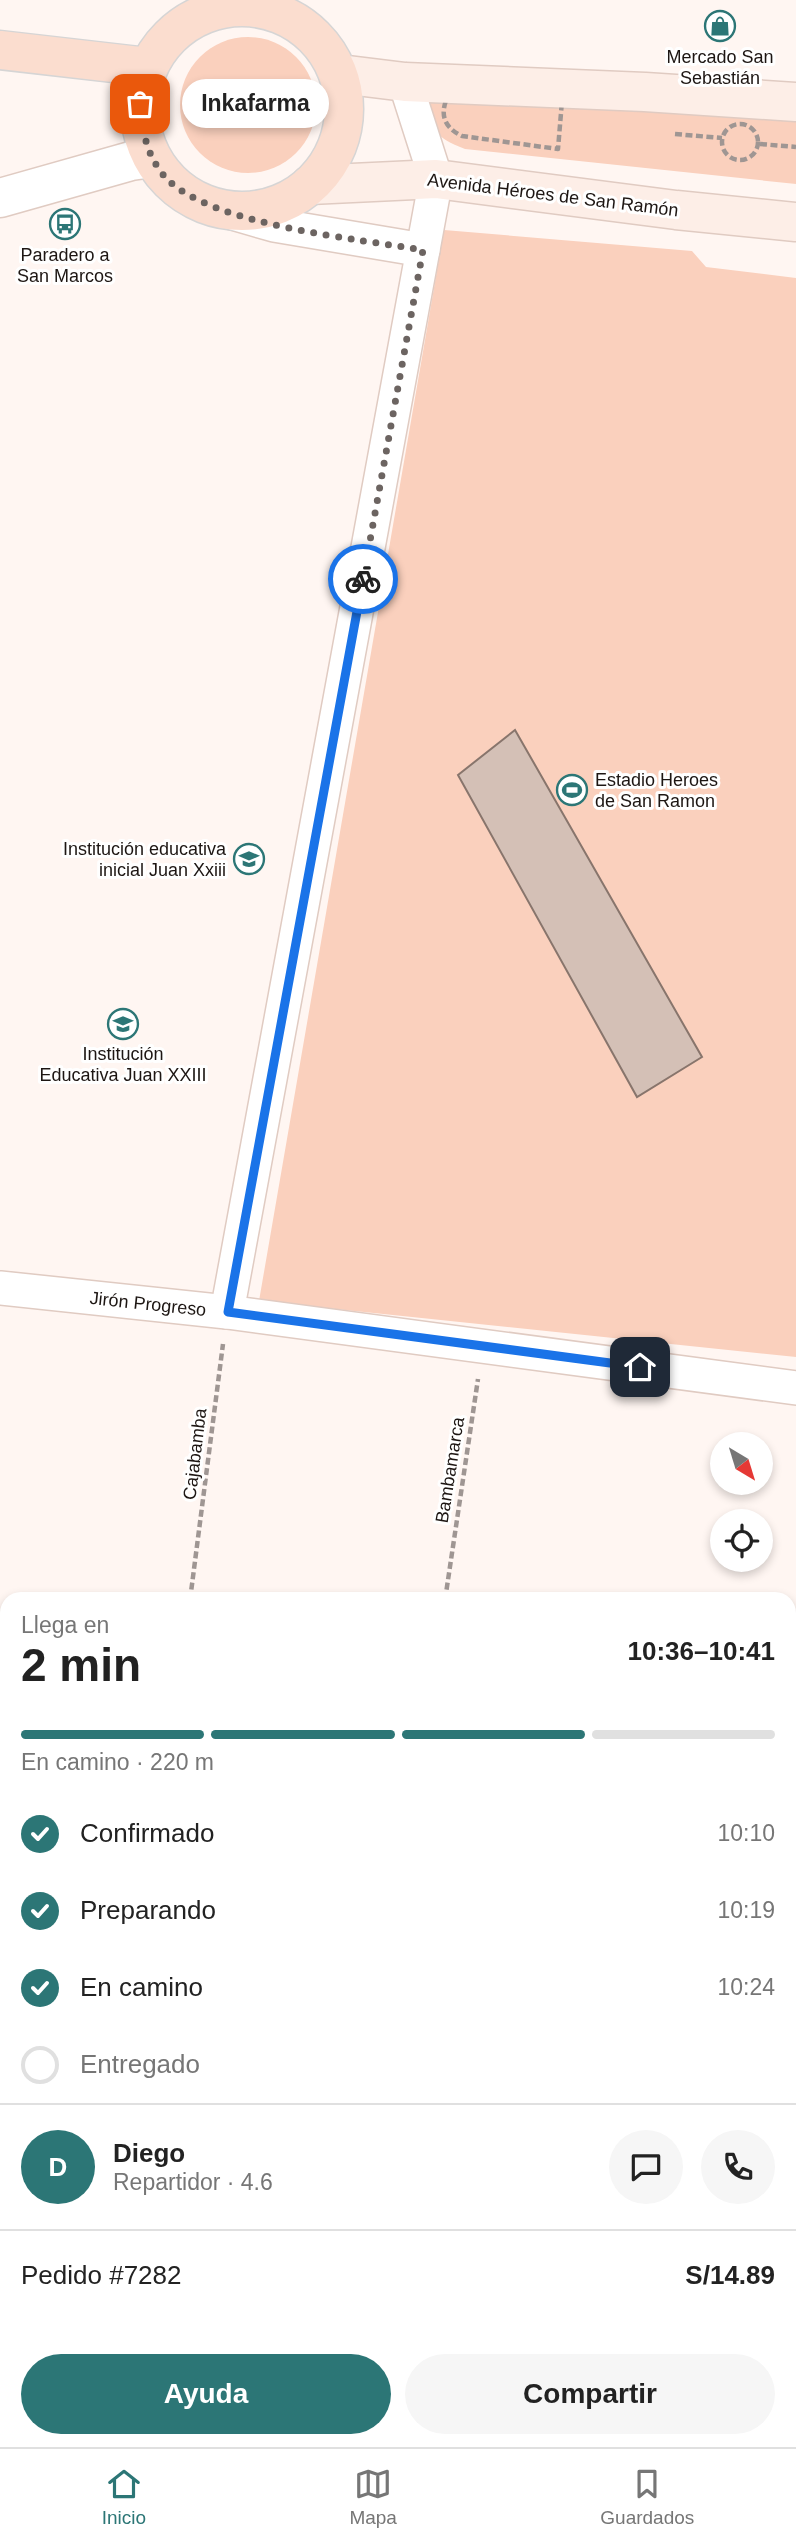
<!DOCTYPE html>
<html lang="es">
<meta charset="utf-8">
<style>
body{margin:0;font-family:Helvetica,sans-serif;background:#f6f6f6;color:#222;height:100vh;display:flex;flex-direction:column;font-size:26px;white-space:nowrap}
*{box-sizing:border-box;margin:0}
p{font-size:23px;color:#767676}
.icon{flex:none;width:38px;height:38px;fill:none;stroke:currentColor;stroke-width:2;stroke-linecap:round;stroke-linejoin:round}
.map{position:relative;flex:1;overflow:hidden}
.panel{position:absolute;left:0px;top:1592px;width:796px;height:856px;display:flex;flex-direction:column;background:#fff;border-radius:21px 21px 0 0;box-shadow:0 4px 10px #0003}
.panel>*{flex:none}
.needle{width:46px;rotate:142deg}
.buttons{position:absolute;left:710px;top:1432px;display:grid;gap:14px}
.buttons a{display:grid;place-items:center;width:63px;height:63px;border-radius:50%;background:#fff;box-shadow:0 4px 10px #0003;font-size:35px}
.pin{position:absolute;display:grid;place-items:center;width:60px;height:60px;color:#fff;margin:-30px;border-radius:14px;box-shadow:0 4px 10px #0006}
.courier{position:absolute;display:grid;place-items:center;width:70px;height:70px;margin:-35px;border:5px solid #1a73e8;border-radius:50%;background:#fff;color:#222;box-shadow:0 2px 9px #0007}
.bubble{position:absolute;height:49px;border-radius:24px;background:#fff;box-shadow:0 4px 10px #0003;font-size:23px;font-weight:800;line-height:49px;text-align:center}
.headline em{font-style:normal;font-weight:800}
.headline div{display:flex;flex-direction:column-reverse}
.headline{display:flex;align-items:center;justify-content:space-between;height:119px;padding:0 21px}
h1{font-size:46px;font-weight:800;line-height:52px}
.bar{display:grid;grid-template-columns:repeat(4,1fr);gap:10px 7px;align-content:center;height:84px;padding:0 21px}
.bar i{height:9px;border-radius:5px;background:#e0e0e0}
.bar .active{background:#2c7676}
.bar p{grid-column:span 4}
.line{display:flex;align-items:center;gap:18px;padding:0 21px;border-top:2px solid #e0e0e0}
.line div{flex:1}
.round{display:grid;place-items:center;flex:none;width:74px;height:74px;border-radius:37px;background:#f6f6f6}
ol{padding:0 21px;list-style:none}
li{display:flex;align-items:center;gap:21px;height:77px}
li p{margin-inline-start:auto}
li .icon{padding:7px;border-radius:50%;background:#2c7676;color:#fff;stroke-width:4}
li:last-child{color:#767676}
li i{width:38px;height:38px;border:4px solid #e0e0e0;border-radius:50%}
.action{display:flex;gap:14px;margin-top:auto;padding:14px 21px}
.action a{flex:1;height:80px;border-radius:42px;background:#2c7676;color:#fff;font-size:28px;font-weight:800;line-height:80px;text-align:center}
.action a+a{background:#f6f6f6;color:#222}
.tab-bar{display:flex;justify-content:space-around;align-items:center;height:98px;border-top:2px solid #e0e0e0;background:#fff;font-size:19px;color:#767676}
.tab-bar a{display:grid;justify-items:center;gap:4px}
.tab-bar .active{color:#2c7676}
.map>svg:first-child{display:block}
.green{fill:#fad0bd}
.building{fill:#d4c0b6;stroke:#88756c;stroke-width:2}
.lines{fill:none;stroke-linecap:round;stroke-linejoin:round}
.pedestrian-casing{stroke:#e0cbc2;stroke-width:27}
.minor-casing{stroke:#e0cbc2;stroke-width:36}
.tertiary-casing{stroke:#e0cbc2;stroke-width:41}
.secondary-casing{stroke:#e0cbc2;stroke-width:41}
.primary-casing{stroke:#d6d5d5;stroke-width:41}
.path{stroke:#9f9693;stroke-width:4.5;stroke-dasharray:7 3.5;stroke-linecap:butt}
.pedestrian{stroke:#fff;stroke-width:24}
.minor{stroke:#fff;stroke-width:33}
.tertiary{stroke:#fff;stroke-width:38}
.secondary{stroke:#fdeee7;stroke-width:38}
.primary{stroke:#fbddcf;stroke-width:38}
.done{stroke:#6c6461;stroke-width:7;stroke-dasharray:0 12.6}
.route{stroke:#1a73e8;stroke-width:9}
.labels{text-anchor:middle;stroke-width:6;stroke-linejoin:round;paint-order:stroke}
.poi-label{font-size:18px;fill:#1d1613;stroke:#fff}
.street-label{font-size:18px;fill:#1d1613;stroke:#fff}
</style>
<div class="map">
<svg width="796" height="2447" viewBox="0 0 796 2447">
<rect width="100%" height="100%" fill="#fff6f2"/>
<g class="green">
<circle cx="248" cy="105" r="68"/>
<path d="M427 101 796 109V184L465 149C434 137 434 132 427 101Z"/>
<path d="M444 230 692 251 706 267 796 278V1357L259 1301Z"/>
</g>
<path class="building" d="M515 730 702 1057 637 1097 458 775Z"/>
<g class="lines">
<g class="pedestrian-casing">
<g id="pedestrian">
<path d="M0 1776 7 1777"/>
<path d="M789 2038H796"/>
</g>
</g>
<g class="minor-casing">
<g id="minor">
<path d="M205 205 274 225 423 250"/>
<path d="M0 1288 227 1312 796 1388"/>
<path d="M227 1312 436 179 405 82"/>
<path d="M789 1690 796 1668"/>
<path d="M16 2447 18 2441"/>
<path d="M400 2447 402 2441"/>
</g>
</g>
<g class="tertiary-casing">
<g id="tertiary">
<path d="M0 198 131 161 152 158"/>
<path d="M0 2317H7"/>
<path d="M789 2353 796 2354"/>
<path d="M0 2379 7 2380"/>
<path d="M789 2420H796"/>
</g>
</g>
<g class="secondary-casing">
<g id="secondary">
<path d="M340 74 405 82 645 92 796 102"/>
<path d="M310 185 436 179 676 210 796 222"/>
</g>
</g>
<g class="primary-casing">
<g id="primary">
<circle cx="242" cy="109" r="102"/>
<path d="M0 50 148 67"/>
</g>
</g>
<g class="path">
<path d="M460 91 562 101 558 149 462 136C443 127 439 113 449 94Z"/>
<circle cx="740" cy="142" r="18"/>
<path d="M675 134 722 138"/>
<path d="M760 144 796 147"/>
<path d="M190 1600 223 1344"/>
<path d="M445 1600 478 1379"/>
</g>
<use href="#pedestrian" class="pedestrian"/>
<use href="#minor" class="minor"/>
<use href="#tertiary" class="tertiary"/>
<use href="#secondary" class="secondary"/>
<use href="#primary" class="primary"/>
</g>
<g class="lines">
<path class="done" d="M140 104C142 131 147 157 166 178 210 225 359 239 423 250L363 579"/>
<path class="route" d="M363 579 228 1312 640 1367"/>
</g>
<defs>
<g id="shop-ring" transform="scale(1.575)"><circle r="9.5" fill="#fff" stroke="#2c7676" stroke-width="1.5"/><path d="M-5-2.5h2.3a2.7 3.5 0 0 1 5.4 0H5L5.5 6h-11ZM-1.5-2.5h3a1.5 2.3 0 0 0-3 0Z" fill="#2c7676"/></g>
<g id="bus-ring" transform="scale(1.575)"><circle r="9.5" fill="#fff" stroke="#2c7676" stroke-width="1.5"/><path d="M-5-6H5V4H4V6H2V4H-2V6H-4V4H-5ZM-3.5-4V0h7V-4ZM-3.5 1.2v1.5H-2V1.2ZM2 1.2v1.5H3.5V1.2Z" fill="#2c7676"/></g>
<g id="stadium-ring" transform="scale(1.575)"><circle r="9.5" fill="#fff" stroke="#2c7676" stroke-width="1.5"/><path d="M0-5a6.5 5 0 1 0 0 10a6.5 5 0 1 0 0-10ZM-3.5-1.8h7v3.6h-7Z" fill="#2c7676"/></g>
<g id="school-ring" transform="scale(1.575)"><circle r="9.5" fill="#fff" stroke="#2c7676" stroke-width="1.5"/><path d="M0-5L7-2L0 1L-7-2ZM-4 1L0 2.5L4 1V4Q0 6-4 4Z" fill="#2c7676"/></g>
</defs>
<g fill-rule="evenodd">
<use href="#shop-ring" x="720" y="26"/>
<use href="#bus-ring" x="65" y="224"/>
<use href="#stadium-ring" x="572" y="790"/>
<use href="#school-ring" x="249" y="859"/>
<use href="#school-ring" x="123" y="1024"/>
</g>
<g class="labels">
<g class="poi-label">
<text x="720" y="63">Mercado San<tspan x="720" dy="21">Sebastián</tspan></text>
<text x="65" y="261">Paradero a<tspan x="65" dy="21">San Marcos</tspan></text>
<text x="595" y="786" text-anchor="start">Estadio Heroes<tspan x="595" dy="21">de San Ramon</tspan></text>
<text x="226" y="855" text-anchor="end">Institución educativa<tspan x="226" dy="21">inicial Juan Xxiii</tspan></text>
<text x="123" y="1060">Institución<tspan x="123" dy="21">Educativa Juan XXIII</tspan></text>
</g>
<g class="street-label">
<text transform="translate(553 195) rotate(7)" y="6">Avenida Héroes de San Ramón</text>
<text transform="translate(148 1304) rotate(6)" y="6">Jirón Progreso</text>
<text transform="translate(195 1454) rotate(-83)" y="6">Cajabamba</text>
<text transform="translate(450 1470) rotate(-81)" y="6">Bambamarca</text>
</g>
</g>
</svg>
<div class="buttons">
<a><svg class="needle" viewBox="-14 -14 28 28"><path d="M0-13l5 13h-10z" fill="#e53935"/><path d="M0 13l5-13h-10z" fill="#767676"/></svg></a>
<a><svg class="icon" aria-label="locate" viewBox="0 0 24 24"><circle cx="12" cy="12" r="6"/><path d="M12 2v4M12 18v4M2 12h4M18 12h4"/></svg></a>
</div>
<div class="pin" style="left:140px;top:104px;background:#ea580c"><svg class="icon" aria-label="bag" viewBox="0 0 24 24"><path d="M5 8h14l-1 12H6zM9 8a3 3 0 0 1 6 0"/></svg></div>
<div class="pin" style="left:640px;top:1367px;background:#1f2937"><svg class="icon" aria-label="home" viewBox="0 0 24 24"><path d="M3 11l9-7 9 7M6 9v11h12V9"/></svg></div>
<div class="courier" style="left:363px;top:579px"><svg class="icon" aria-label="bike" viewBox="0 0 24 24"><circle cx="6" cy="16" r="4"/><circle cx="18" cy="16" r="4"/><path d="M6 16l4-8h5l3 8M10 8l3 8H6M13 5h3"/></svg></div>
<div class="bubble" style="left:182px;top:79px;width:147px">Inkafarma</div>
<section class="panel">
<div class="headline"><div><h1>2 min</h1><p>Llega en</p></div><em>10:36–10:41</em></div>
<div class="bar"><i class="active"></i><i class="active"></i><i class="active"></i><i></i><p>En camino · 220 m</p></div>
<ol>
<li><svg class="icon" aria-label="check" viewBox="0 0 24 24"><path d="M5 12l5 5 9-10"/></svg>Confirmado<p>10:10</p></li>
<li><svg class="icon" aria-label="check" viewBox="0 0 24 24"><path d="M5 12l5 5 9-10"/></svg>Preparando<p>10:19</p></li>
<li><svg class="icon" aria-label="check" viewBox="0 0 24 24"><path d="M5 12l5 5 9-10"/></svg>En camino<p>10:24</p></li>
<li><i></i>Entregado</li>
</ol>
<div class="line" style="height:126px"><b class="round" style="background:#2c7676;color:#fff">D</b><div><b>Diego</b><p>Repartidor · 4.6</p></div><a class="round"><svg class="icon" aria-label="chat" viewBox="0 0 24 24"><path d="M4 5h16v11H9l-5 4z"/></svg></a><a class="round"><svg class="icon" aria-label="phone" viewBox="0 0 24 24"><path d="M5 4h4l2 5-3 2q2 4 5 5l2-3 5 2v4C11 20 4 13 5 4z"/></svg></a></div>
<div class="line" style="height:91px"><div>Pedido #7282</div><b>S/14.89</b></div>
<div class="action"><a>Ayuda</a><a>Compartir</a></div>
</section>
</div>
<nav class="tab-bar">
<a class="active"><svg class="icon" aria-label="home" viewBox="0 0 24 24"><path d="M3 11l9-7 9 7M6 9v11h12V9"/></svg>Inicio</a>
<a><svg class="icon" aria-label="map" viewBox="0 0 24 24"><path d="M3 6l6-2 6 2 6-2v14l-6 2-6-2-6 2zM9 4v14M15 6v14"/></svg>Mapa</a>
<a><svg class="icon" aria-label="saved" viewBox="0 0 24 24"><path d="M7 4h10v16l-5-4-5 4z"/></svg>Guardados</a>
</nav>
